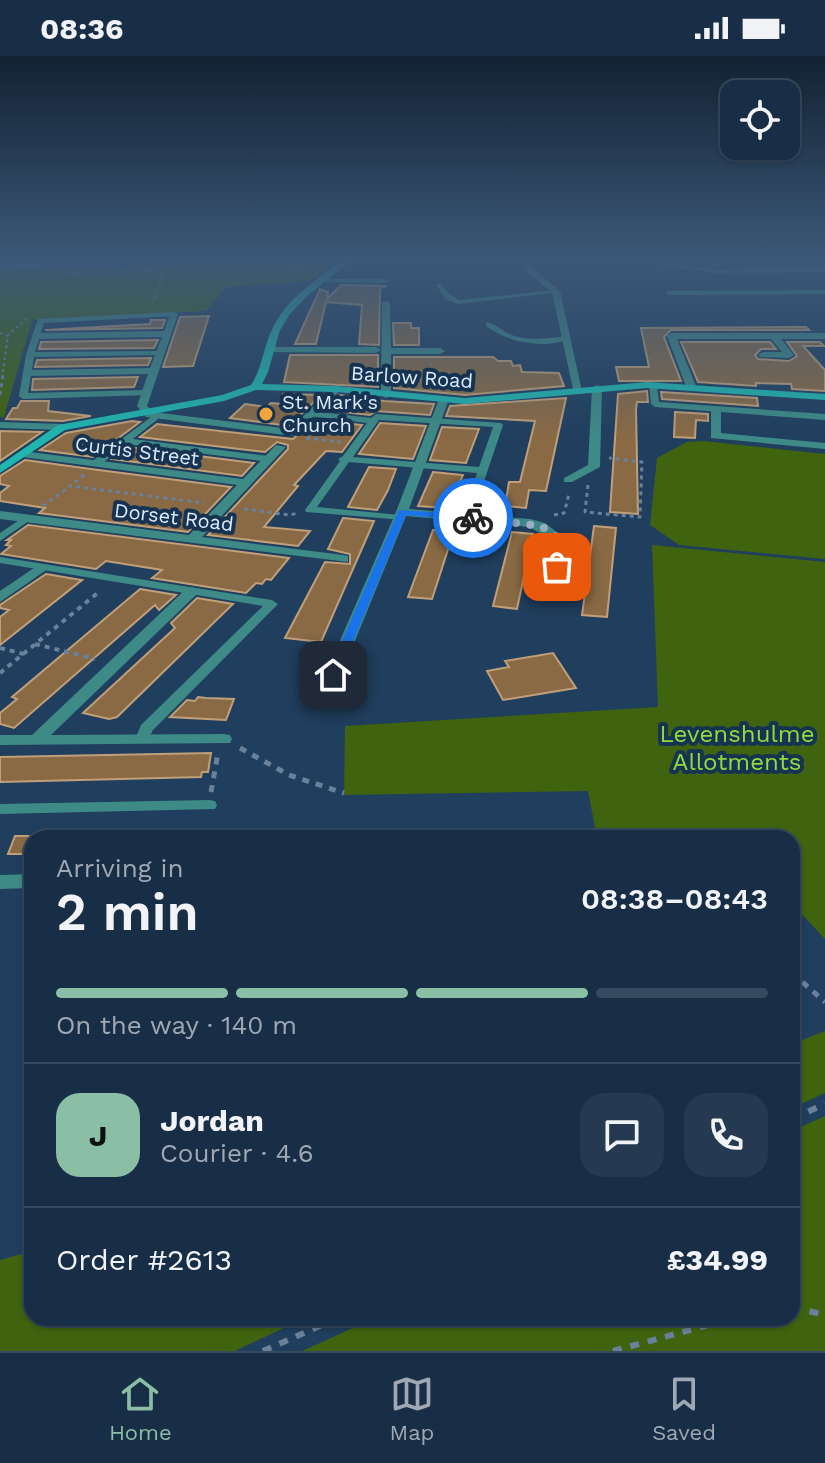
<!DOCTYPE html>
<meta charset="utf-8">
<style>
body{margin:0;font-family:"Work Sans",sans-serif;background:#253a51;color:#f1f3f6;height:100vh;display:flex;flex-direction:column;font-size:30px;white-space:nowrap}
*{box-sizing:border-box;margin:0}
p{font-size:26px;color:#9fa8b3}
.icon{flex:none;width:44px;height:44px;fill:none;stroke:currentColor;stroke-width:2;stroke-linecap:round;stroke-linejoin:round}
.map{position:relative;flex:1;overflow:hidden}
.sheet{position:absolute;left:24px;top:774px;width:776px;height:496px;display:flex;flex-direction:column;background:#182e46;border-radius:24px;box-shadow:0 2px 6px #0004,0 0 0 2px #364a5f}
.sheet>*{flex:none}
.buttons{position:absolute;left:720px;top:24px;display:grid;gap:16px}
.buttons a{display:grid;place-items:center;width:80px;height:80px;border-radius:16px;background:#182e46;box-shadow:0 2px 6px #0004,0 0 0 2px #364a5f;font-size:40px}
.pin{position:absolute;display:grid;place-items:center;width:68px;height:68px;color:#fff;margin:-34px;border-radius:16px;box-shadow:0 4px 12px #0006}
.courier{position:absolute;display:grid;place-items:center;width:80px;height:80px;margin:-40px;border:6px solid #1a73e8;border-radius:50%;background:#fff;color:#222;box-shadow:0 2px 10px #0007}
.headline em{font-style:normal;font-weight:600}
.headline div{display:flex;flex-direction:column-reverse}
.headline{display:flex;align-items:center;justify-content:space-between;height:136px;padding:0 32px}
h1{font-size:52px;font-weight:600;line-height:60px}
.bar{display:grid;grid-template-columns:repeat(4,1fr);gap:12px 8px;align-content:center;height:96px;padding:0 32px}
.bar i{height:10px;border-radius:6px;background:#364a5f}
.bar .active{background:#8abfa5}
.bar p{grid-column:span 4}
.line{display:flex;align-items:center;gap:20px;padding:0 32px;border-top:2px solid #364a5f}
.line div{flex:1}
.round{display:grid;place-items:center;flex:none;width:84px;height:84px;border-radius:24px;background:#253a51}
.status{display:flex;justify-content:space-between;align-items:center;height:56px;padding:0 40px;background:#182e46;direction:ltr}
.status svg{height:22px;fill:currentColor}
.tabs{display:flex;justify-content:space-around;align-items:center;height:112px;border-top:2px solid #364a5f;background:#182e46;font-size:22px;color:#9fa8b3}
.tabs a{display:grid;justify-items:center;gap:4px}
.tabs .active{color:#8abfa5}
.map>svg:first-child{display:block}
.green{fill:#3f630f}
.building{fill:#896a45;stroke:#c09f79;stroke-width:2}
.lines{fill:none;stroke-linecap:round;stroke-linejoin:round}
.path-far4{stroke:#69819a;stroke-width:2;stroke-dasharray:3 3;stroke-linecap:butt}
.path-far3{stroke:#69819a;stroke-width:3;stroke-dasharray:4 4;stroke-linecap:butt}
.path-far2{stroke:#69819a;stroke-width:4;stroke-dasharray:5 5;stroke-linecap:butt}
.path-far1{stroke:#69819a;stroke-width:5;stroke-dasharray:7 7;stroke-linecap:butt}
.path{stroke:#69819a;stroke-width:6;stroke-dasharray:9 9;stroke-linecap:butt}
.lane{fill:#3d8a86;fill-rule:evenodd}
.street{fill:#3d8a86;fill-rule:evenodd}
.secondary{fill:#21b5af;fill-rule:evenodd}
.route{fill:#1a73e8}
.done{stroke:#9cafc4;stroke-width:8;stroke-dasharray:0 14.4}
.poi-dot{fill:#f0a63f;stroke:#163351;stroke-width:3}
.labels{text-anchor:middle;stroke-width:8;stroke-linejoin:round;paint-order:stroke}
.far-street-label{font-size:20px;fill:#deecfc;stroke:#163351}
.far-poi-label{font-size:20px;fill:#deecfc;stroke:#163351;text-anchor:start}
.park-label{font-size:24px;fill:#93db3b;stroke:#163351}
</style>
<div class="status"><b>08:36</b><svg viewBox="0 0 49 12"><path d="M0 12V9h3v3zM5 12V6h3v6zM10 12V3h3v9zM15 12V0h3v12zM26 1h20v11H26zM47 4h2v5h-2z"/></svg></div>
<div class="map">
<svg width="825" height="1295" viewBox="0 0 825 1295">
<rect width="100%" height="100%" fill="#203e5d"/>
<g class="green">
<path d="M338 205 311 225 226 231 206 255 32 264 4 361H0V213Z"/>
<path d="M703 385 825 398V503L679 489 650 469 657 402 687 386Z"/>
<path d="M652 489 825 506V883L792 848V782H597L588 735 344 739 345 670 658 651Z"/>
<path d="M825 975V1037L792 1052V988Z"/>
<path d="M825 1060V1295H302L375 1262H792V1075Z"/>
<path d="M32 1195V1262H305L235 1295H0V1204Z"/>
</g>
<g class="building">
<path d="M341 229 387 230 380 232 379 289 359 288 362 249 326 246 316 288H295L320 233 328 236 327 243Z"/>
<path d="M209 260 193 310 163 311 180 261Z"/>
<path d="M151 264H165L162 272 45 274 150 268Z"/>
<path d="M393 267H411V272H419V289H394Z"/>
<path d="M806 271 809 274H671L664 281 681 325H619L616 311H649L641 272Z"/>
<path d="M158 284 154 292 39 293 41 286Z"/>
<path d="M681 286H770L776 293H761L755 299 758 303 789 305 797 300 787 286H820L824 290H803L825 314V335L792 333 791 328 756 327V330L698 326Z"/>
<path d="M290 299H378V331L284 326Z"/>
<path d="M394 301H493L498 305H511L513 310 520 309 522 316 559 317 564 330 465 339 394 332Z"/>
<path d="M151 302 148 309 35 311 37 304Z"/>
<path d="M138 321 134 331 32 334 33 323Z"/>
<path d="M647 335 648 346H637L636 354 638 458 610 456 618 338Z"/>
<path d="M661 336 757 342 758 350 662 343Z"/>
<path d="M283 338 321 339 289 370 230 362 245 348 267 351 271 347 282 348Z"/>
<path d="M340 339 384 345 434 348 430 359 376 355 370 359 325 354Z"/>
<path d="M566 342 546 435 529 434 526 452 505 450 509 426H520L535 365 446 360 450 350Z"/>
<path d="M21 345H49L48 355 91 360 63 365 6 363 13 352H17Z"/>
<path d="M675 356 708 358V365L696 364 695 382 674 381Z"/>
<path d="M314 364 362 369 342 396 326 395 294 429 298 430 264 471 310 475 298 490 208 479 288 393V389L277 386 265 396 140 381 157 368 293 383Z"/>
<path d="M132 365 140 366 93 401 40 394 66 377Z"/>
<path d="M380 367 426 370 413 403 359 398Z"/>
<path d="M442 371 479 373 466 407 430 404Z"/>
<path d="M0 375 42 376 0 405Z"/>
<path d="M127 391 254 407 242 420 112 403Z"/>
<path d="M25 404 91 413 231 431 188 476 39 457 45 452 0 445V437L9 430 0 428V420Z"/>
<path d="M369 411 396 413 388 434 377 454 348 451Z"/>
<path d="M433 416 463 419 448 452 418 450Z"/>
<path d="M343 462 374 465 321 586 285 582 325 506 350 508V498L328 493Z"/>
<path d="M28 469 289 502 271 524 266 523 262 528 256 527 246 537 152 522 162 514 106 505 96 513 1 498 11 490 6 489 11 484H7Z"/>
<path d="M594 470 616 472 607 561 582 559Z"/>
<path d="M433 474 454 475 432 543 408 541Z"/>
<path d="M512 476 533 478 517 553 493 550Z"/>
<path d="M46 518 82 524 0 589V561L9 554 0 552V549Z"/>
<path d="M140 533 176 539 159 554 155 549 14 672 0 668V657L17 643 12 641Z"/>
<path d="M197 542 233 548 117 661 109 663 83 657 175 572 171 567Z"/>
<path d="M553 597 576 632 503 644 487 615 509 611 505 605Z"/>
<path d="M198 641 206 642 234 643 226 664 170 661 187 644 195 645Z"/>
<path d="M211 697 208 716H202L201 721 0 726V701Z"/>
<path d="M15 780H32V798H8Z"/>
</g>
<g class="lines">
<g class="path-far4">
<path d="M67 207 298 203"/>
<path d="M290 215 303 213"/>
<path d="M65 217 155 215 163 221 153 246"/>
<path d="M0 277 8 280 2 321"/>
<path d="M7 280 26 263"/>
<path d="M430 306 432 321"/>
</g>
<g class="path-far3">
<path d="M401 321 432 322V319"/>
<path d="M0 339 3 319"/>
<path d="M306 382 341 386"/>
<path d="M84 419 70 430 204 447"/>
<path d="M588 429 585 456 640 461 642 406 609 402"/>
<path d="M43 450 70 430"/>
<path d="M244 453 290 459 298 457"/>
<path d="M554 459 564 457 569 438"/>
</g>
<g class="path-far2">
<path d="M35 588 95 603"/>
<path d="M0 592 24 598"/>
<path d="M0 617 100 535"/>
</g>
<g class="path-far1">
<path d="M240 692 289 719 344 737"/>
<path d="M211 736 218 697"/>
<path d="M792 917 825 946"/>
</g>
<g class="path">
<path d="M792 1063 825 1048"/>
<path d="M792 1251 825 1259"/>
<path d="M263 1295 338 1262"/>
<path d="M613 1295 734 1262"/>
</g>
<g class="lane">
<path d="M611 201C641 200 672 211 702 211 713 211 720 201 732 201L714 213 825 212V216L715 217Z"/>
<path d="M320 223H387L390 225 387 227 318 226Z"/>
<path d="M436 228H440L451 239 459 244 556 234 560 236 458 248 445 243Z"/>
<path d="M825 234V238L669 239 665 237 669 235Z"/>
<path d="M174 256 178 258 177 260 44 267 35 296 164 295V299H161L34 301 28 337 146 334 149 335V339L23 343 19 340 26 299 38 263Z"/>
<path d="M486 266C495 267 501 274 509 278 527 286 548 282 567 280L571 282C545 294 509 287 486 270Z"/>
<path d="M653 326 657 329 659 346 825 358V364L655 351 651 348 649 329Z"/>
<path d="M312 355 371 362 376 358 501 367 503 369 472 461 467 464 462 461 477 417 349 406 317 451 400 459 404 460V464L306 456 305 454 340 405 338 403 343 400 367 367 309 360 307 358ZM379 364 493 371 479 411 353 401Z"/>
<path d="M155 358 158 359V363L133 383 269 400 274 403 269 406 126 388 99 410H91V406Z"/>
<path d="M25 460 30 463 29 465 0 485V477Z"/>
<path d="M0 501 272 544 278 548 153 674 147 686 142 687 135 683 141 669 263 550 0 507Z"/>
<path d="M209 744 215 745 217 749 215 753 0 758V748Z"/>
</g>
<g class="street">
<path d="M311 201H354L307 205V201Z"/>
<path d="M59 206 56 210 0 213V209Z"/>
<path d="M524 210H530L560 235 582 335 573 333 552 236 524 214Z"/>
<path d="M386 245 390 247 391 292H440L445 295 440 298H391V339L386 342 381 339 382 247Z"/>
<path d="M171 256 178 258 147 350 153 356 290 373 333 331 342 333 293 380 146 361 137 350 148 318 27 320 22 317 27 314 150 312 162 281 35 283 31 280 35 277 164 275Z"/>
<path d="M671 277H825V283H781L794 299 789 302 760 301 758 299 763 296H782L771 283H677L696 330 691 333 686 330 667 280Z"/>
<path d="M271 291H376L381 294 376 297 268 296V292Z"/>
<path d="M597 329 602 332 600 411 572 426H564V422L588 409 592 332Z"/>
<path d="M444 340 449 343 409 453 530 463 545 467 567 484 561 539 554 543 547 539 554 485 529 471 406 460 341 619 338 622H328L325 619 396 456 439 343Z"/>
<path d="M716 350 721 353V377L825 387V393L711 382V353Z"/>
<path d="M0 366 62 368 67 371 62 374 0 372Z"/>
<path d="M276 389 286 391 202 481 343 499 348 500V506L0 463V455L189 479 237 429 22 401 16 398 22 395 243 423Z"/>
<path d="M40 508 45 509V515L0 546V535Z"/>
<path d="M192 531 199 535 197 538 51 679 224 678 230 679 232 683 230 687 0 689V679H32L187 532Z"/>
<path d="M32 818V832L0 833V819Z"/>
</g>
<path class="secondary" d="M347 201H355L306 241 290 258 280 274 268 316 262 328 337 330 465 342 647 326 825 338V344L647 332 465 348 337 336 256 334 224 345 65 374 0 417V409L58 369 222 339 251 329C262 313 263 293 271 276 285 242 319 222 347 201Z"/>
</g>
<linearGradient id="sky" x2="0" y2="1"><stop stop-color="#122233"/><stop offset="0.53" stop-color="#3c5878"/><stop offset="1" stop-color="#3c5878" stop-opacity="0"/></linearGradient>
<rect width="825" height="382" fill="url(#sky)"/>
<path class="route" d="M399 454 473 459 478 462 473 465 406 459 339 619 328 621 327 619Z"/>
<g class="lines">
<path class="done" d="M473 462 541 470 561 484 557 511"/>
</g>
<circle class="poi-dot" cx="266" cy="358" r="8"/>
<g class="labels">
<g class="far-street-label">
<text transform="translate(412 321) rotate(4)" y="7">Barlow Road</text>
<text transform="translate(137 395) rotate(7)" y="7">Curtis Street</text>
<text transform="translate(174 461) rotate(7)" y="7">Dorset Road</text>
</g>
<g class="far-poi-label">
<text x="282" y="353">St. Mark's<tspan x="282" dy="23">Church</tspan></text>
</g>
<g class="park-label">
<text x="737" y="686">Levenshulme<tspan x="737" dy="28">Allotments</tspan></text>
</g>
</g>
</svg>
<div class="buttons">
<a><svg class="icon" aria-label="locate" viewBox="0 0 24 24"><circle cx="12" cy="12" r="6"/><path d="M12 2v4M12 18v4M2 12h4M18 12h4"/></svg></a>
</div>
<div class="pin" style="left:557px;top:511px;background:#ea580c"><svg class="icon" aria-label="bag" viewBox="0 0 24 24"><path d="M5 8h14l-1 12H6zM9 8a3 3 0 0 1 6 0"/></svg></div>
<div class="pin" style="left:333px;top:619px;background:#1f2937"><svg class="icon" aria-label="home" viewBox="0 0 24 24"><path d="M3 11l9-7 9 7M6 9v11h12V9"/></svg></div>
<div class="courier" style="left:473px;top:462px"><svg class="icon" aria-label="bike" viewBox="0 0 24 24"><circle cx="6" cy="16" r="4"/><circle cx="18" cy="16" r="4"/><path d="M6 16l4-8h5l3 8M10 8l3 8H6M13 5h3"/></svg></div>
<section class="sheet">
<div class="headline"><div><h1>2 min</h1><p>Arriving in</p></div><em>08:38–08:43</em></div>
<div class="bar"><i class="active"></i><i class="active"></i><i class="active"></i><i></i><p>On the way · 140 m</p></div>
<div class="line" style="height:144px"><b class="round" style="background:#8abfa5;color:#111">J</b><div><b>Jordan</b><p>Courier · 4.6</p></div><a class="round"><svg class="icon" aria-label="chat" viewBox="0 0 24 24"><path d="M4 5h16v11H9l-5 4z"/></svg></a><a class="round"><svg class="icon" aria-label="phone" viewBox="0 0 24 24"><path d="M5 4h4l2 5-3 2q2 4 5 5l2-3 5 2v4C11 20 4 13 5 4z"/></svg></a></div>
<div class="line" style="height:104px"><div>Order #2613</div><b>£34.99</b></div>
</section>
</div>
<nav class="tabs">
<a class="active"><svg class="icon" aria-label="home" viewBox="0 0 24 24"><path d="M3 11l9-7 9 7M6 9v11h12V9"/></svg>Home</a>
<a><svg class="icon" aria-label="map" viewBox="0 0 24 24"><path d="M3 6l6-2 6 2 6-2v14l-6 2-6-2-6 2zM9 4v14M15 6v14"/></svg>Map</a>
<a><svg class="icon" aria-label="saved" viewBox="0 0 24 24"><path d="M7 4h10v16l-5-4-5 4z"/></svg>Saved</a>
</nav>
